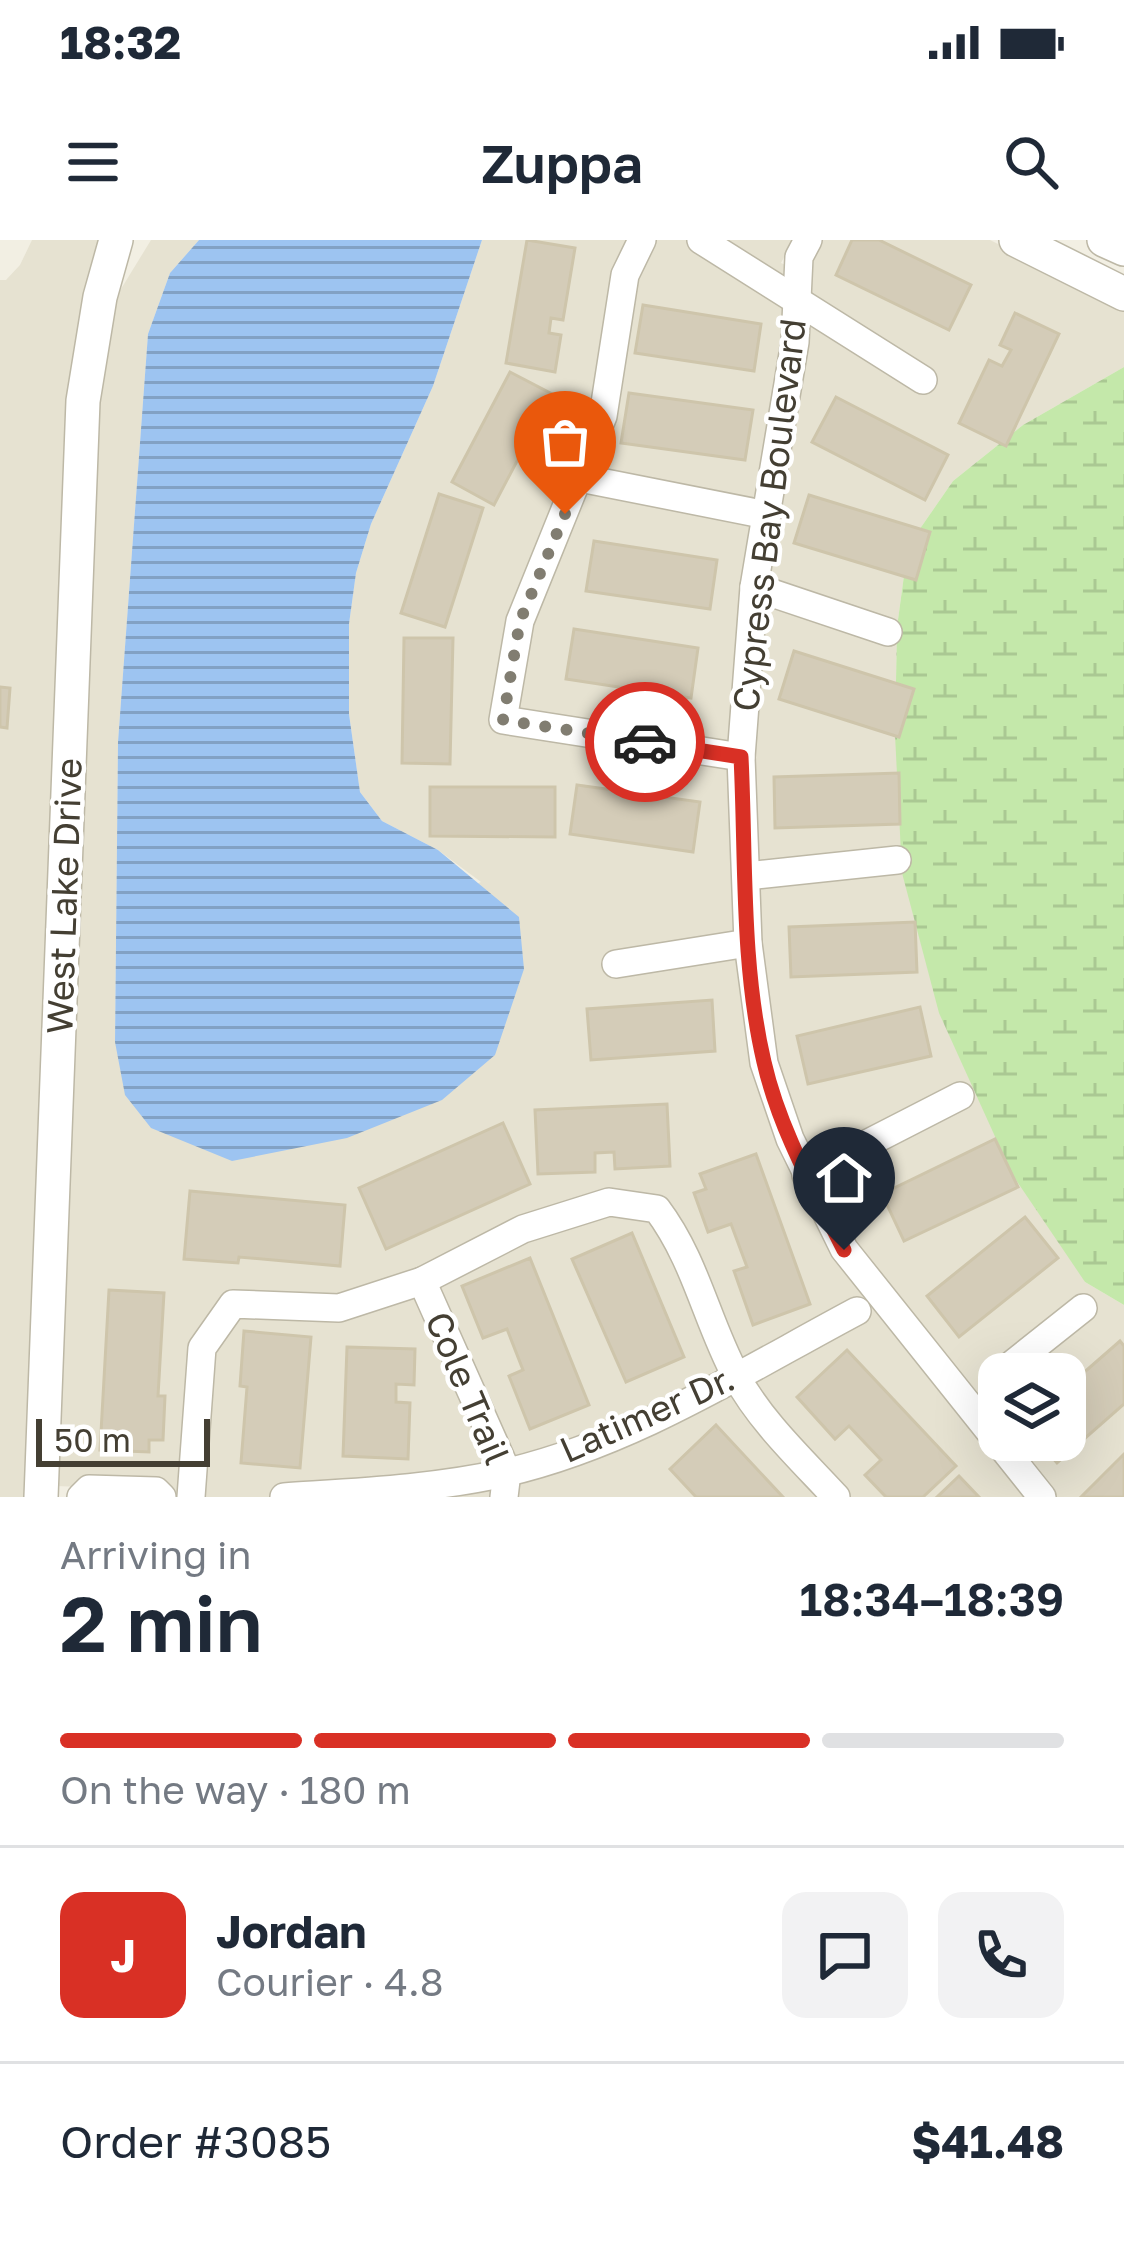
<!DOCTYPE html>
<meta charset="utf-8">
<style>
body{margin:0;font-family:"Golos Text",sans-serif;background:#f2f2f3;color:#1f2937;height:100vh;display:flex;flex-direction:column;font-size:45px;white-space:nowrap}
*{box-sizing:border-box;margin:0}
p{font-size:39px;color:#747a83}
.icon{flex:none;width:66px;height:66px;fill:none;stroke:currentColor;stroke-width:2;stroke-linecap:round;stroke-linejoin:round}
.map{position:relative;height:1257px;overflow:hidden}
.side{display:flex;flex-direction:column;background:#fff;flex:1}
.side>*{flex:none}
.tools{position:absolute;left:978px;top:1113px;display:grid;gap:24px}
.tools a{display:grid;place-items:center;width:108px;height:108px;border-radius:24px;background:#fff;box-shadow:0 12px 48px #0002;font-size:60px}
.scale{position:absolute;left:36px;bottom:30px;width:174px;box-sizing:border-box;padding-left:12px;border:6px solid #443f33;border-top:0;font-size:33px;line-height:42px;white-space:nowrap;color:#443f33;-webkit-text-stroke:9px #fff;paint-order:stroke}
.pin{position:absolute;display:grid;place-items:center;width:102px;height:102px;color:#fff;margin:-123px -51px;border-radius:50% 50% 50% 0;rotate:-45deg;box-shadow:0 0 12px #0007}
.pin .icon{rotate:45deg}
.courier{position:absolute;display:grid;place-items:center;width:120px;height:120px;margin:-60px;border:9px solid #d93025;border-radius:50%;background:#fff;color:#222;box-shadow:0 3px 15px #0007}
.overview em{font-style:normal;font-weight:600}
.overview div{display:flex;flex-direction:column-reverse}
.overview{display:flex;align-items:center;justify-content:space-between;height:204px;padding:0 60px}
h1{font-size:78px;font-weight:600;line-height:90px}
.bar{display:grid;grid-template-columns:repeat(4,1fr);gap:18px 12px;align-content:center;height:144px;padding:0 60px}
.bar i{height:15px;border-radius:9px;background:#e0e1e3}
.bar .selected{background:#d93025}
.bar p{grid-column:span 4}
.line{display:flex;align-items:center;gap:30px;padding:0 60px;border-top:3px solid #e0e1e3}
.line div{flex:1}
.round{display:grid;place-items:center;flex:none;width:126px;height:126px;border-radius:24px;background:#f2f2f3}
.status{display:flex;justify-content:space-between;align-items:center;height:84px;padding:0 60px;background:#fff;direction:ltr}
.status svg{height:33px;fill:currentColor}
header{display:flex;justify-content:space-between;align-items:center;height:156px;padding:0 60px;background:#fff;font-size:54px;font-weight:600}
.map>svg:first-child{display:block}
.residential{fill:#e6e2d1;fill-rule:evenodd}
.wetland{fill:url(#wetland-marsh)}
.water{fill:url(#water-rules)}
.building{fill:#d4ccb8;stroke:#cec5ab;stroke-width:3}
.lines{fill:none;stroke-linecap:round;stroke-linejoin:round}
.minor-casing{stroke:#bdb8a6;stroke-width:30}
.tertiary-casing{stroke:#bdb8a6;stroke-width:36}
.minor{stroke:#fff;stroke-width:27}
.tertiary{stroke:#fff;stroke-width:33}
.done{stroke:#817d71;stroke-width:12;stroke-dasharray:0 21.6}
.route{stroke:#d93025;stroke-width:15}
.labels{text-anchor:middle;stroke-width:9;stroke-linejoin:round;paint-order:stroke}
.street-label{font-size:36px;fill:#443f33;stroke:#fff}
</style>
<div class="status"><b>18:32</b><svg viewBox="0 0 49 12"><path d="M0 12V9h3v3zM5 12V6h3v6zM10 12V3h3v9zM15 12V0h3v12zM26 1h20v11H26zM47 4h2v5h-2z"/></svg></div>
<header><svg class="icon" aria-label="menu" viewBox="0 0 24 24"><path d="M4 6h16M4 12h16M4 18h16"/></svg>Zuppa<svg class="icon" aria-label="search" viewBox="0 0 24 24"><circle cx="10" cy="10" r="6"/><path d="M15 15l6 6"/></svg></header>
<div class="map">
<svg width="1124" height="1257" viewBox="0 0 1124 1257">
<defs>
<pattern id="wetland-marsh" width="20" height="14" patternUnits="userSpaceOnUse" patternTransform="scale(3)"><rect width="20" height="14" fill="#c4e8aa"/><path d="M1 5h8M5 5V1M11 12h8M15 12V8" fill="none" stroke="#aac893"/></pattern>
<pattern id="water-rules" width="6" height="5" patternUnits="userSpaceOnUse" patternTransform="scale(3)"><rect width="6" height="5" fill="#9dc4f1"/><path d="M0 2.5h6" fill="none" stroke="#82a1c4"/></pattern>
</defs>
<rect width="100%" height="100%" fill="#f2efe3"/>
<g class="residential">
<path d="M32 0H102L82 61 28 1257H0V40H6L20 25Z"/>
<path d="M151 0H199L170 33 148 94 118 502 115 802 481 642 438 610 382 581 360 552 349 474V384L356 333 371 284 433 146 482 0H793L781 23 805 33 823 0H990L1124 67V127L1023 185 953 241 908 306 897 387 895 495 1085 1042 1124 1065V1257H140V1249L55 1246 96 163 113 62ZM999 1134H1065V1200H999Z"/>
</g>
<path class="wetland" d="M1124 127V1065L1085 1042 1012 934 939 773 902 633 895 495 897 387 908 306 953 241 1023 185Z"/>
<path class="water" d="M199 0H482L433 146 371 284 356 333 349 384V474L360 552 382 581 438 610 519 677 524 729 495 815 442 860 347 898 232 921 151 888 125 855 115 802 118 502 148 94 170 33Z"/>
<g class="building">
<path d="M527 0 575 8 563 80 551 78 549 93 561 95 555 132 506 123Z"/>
<path d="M852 0H879L971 45 949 90 836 35Z"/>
<path d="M643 65 761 84 754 131 635 113Z"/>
<path d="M1015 73 1059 94 1006 206 959 183 989 120 1002 126 1011 110 1000 105Z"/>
<path d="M510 132 552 154 494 265 452 242Z"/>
<path d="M629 153 753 170 745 220 621 203Z"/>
<path d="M836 157 948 215 925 260 812 202Z"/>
<path d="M439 254 483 268 445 387 401 373Z"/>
<path d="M809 255 930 292 916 340 794 303Z"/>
<path d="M594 301 717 320 710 369 586 351Z"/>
<path d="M574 389 698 408 691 458 566 439Z"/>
<path d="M404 398H453L450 524 402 523Z"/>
<path d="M794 411 914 449 899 497 779 459Z"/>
<path d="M0 447 10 448 7 488 0 487Z"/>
<path d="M899 533 900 584 775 588 774 537Z"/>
<path d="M577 545 700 562 693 612 570 594Z"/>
<path d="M430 547H555V597L430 596Z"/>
<path d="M915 682 917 732 791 737 789 687Z"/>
<path d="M712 760 715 811 591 820 587 769Z"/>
<path d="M920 767 931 816 808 844 797 796Z"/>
<path d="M667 864 670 926 615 929 614 912 595 913V932L538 934 535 870Z"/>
<path d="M503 883 530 944 386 1009 359 948Z"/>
<path d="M995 899 1018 947 904 1001 882 954Z"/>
<path d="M756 914 810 1064 753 1085 734 1031 747 1027 731 984 708 992 694 953 706 949 700 934Z"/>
<path d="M190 951 345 965 340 1026 239 1017 238 1023 184 1019Z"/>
<path d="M1025 977 1058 1018 959 1097 927 1056Z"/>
<path d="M632 993 684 1117 626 1142 572 1019Z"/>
<path d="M530 1018 589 1165 530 1189 509 1136 523 1130 507 1089 483 1098 462 1046Z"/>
<path d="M109 1050 164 1053 158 1156H165L163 1200H149V1212L100 1210Z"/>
<path d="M244 1091 311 1097 300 1228 241 1223 247 1147 240 1146Z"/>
<path d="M1120 1101 1124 1106V1164L1057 1223 1037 1200H1065V1149Z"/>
<path d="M347 1107 415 1109 414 1145 396 1144V1162L410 1163 408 1219 343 1216Z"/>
<path d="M847 1110 956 1226 923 1257H886L865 1235 881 1220 849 1186 835 1199 797 1157Z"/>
<path d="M716 1185 783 1257H696L670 1229Z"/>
<path d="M1124 1214V1257H1081Z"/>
<path d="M959 1236 979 1257H937Z"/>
</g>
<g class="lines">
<g class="minor-casing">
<g id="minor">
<path d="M642 0 625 35 603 176 520 381 503 480 741 517"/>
<path d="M701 0 923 140"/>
<path d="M808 0 799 17 795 102 754 347 741 517 748 703 764 823 790 899 844 1009 1042 1257"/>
<path d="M580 238 767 275"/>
<path d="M754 347 888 392"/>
<path d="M747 636 897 620"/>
<path d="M616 724 748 703"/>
<path d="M806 935 960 856"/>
<path d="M422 1041 507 1232 504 1257"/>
<path d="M1000 1134 1083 1068"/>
<path d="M81 1257 89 1249 156 1251 162 1257"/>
<path d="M191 1257 202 1108 233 1064 339 1068 422 1041 523 989 609 962 657 969C696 1021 706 1080 736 1136 761 1182 801 1219 836 1257"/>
<path d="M284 1257C358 1252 432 1249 504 1233 631 1204 744 1131 857 1071"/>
</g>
</g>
<g class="tertiary-casing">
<g id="tertiary">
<path d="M1016 0 1124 54"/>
<path d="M1104 0 1124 9"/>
<path d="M41 1257 83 161 100 57 116 0"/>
</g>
</g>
<use href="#minor" class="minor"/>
<use href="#tertiary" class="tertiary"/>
</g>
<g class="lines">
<path class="done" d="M565 274 520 381 503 480 645 502"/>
<path class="route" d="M645 502 741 517C746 618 741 724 764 822 779 888 814 950 844 1010"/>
</g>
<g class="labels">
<g class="street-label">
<text transform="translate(769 275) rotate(-83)" y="13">Cypress Bay Boulevard</text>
<text transform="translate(64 656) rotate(-88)" y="13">West Lake Drive</text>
<text transform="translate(468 1148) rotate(67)" y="13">Cole Trail</text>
<text transform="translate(647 1174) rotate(-24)" y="13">Latimer Dr.</text>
</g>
</g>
</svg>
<div class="tools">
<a><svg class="icon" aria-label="layers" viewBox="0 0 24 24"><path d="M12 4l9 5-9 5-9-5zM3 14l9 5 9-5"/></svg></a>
</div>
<div class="scale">50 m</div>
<div class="pin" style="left:565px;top:274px;background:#ea580c"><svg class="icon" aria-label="bag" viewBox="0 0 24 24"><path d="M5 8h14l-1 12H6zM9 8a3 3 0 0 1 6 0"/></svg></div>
<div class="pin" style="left:844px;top:1010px;background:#1f2937"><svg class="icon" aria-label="home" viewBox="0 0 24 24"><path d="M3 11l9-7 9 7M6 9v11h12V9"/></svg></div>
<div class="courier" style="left:645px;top:502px"><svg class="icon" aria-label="car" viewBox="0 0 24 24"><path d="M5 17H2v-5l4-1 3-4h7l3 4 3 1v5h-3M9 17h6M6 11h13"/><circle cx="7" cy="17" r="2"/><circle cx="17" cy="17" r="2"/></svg></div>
</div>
<section class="side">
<div class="overview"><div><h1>2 min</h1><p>Arriving in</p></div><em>18:34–18:39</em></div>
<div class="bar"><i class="selected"></i><i class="selected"></i><i class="selected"></i><i></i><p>On the way · 180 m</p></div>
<div class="line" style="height:216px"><b class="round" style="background:#d93025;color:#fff">J</b><div><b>Jordan</b><p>Courier · 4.8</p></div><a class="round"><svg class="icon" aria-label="chat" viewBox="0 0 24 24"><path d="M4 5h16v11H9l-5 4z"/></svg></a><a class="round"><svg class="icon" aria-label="phone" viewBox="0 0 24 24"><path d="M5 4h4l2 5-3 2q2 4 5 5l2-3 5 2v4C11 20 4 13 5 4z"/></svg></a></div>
<div class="line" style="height:156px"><div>Order #3085</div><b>$41.48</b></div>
</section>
